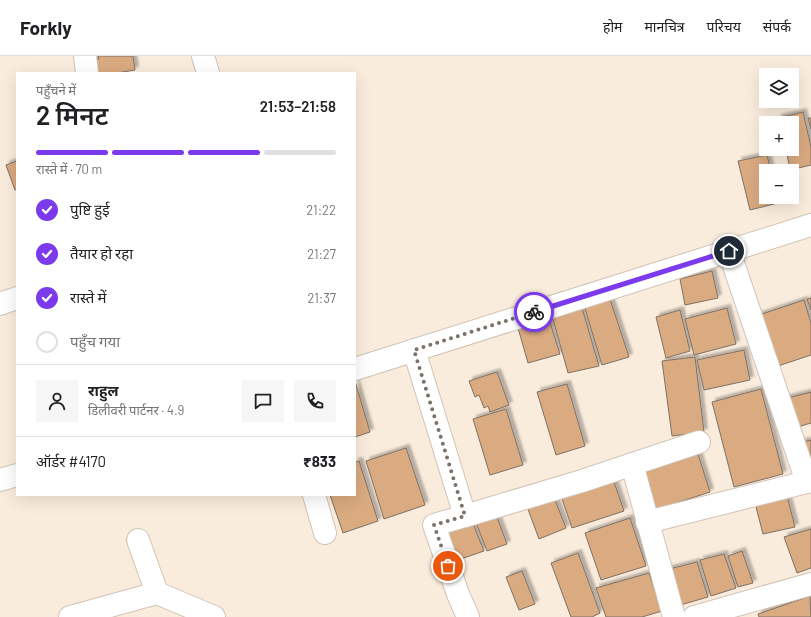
<!DOCTYPE html>
<html lang="hi">
<meta charset="utf-8">
<style>
body{margin:0;font-family:Barlow,"Noto Sans Devanagari",sans-serif;background:#f6f6f6;color:#202124;height:100vh;display:flex;flex-direction:column;font-size:15px;white-space:nowrap}
*{box-sizing:border-box;margin:0}
p{font-size:13px;color:#757577}
.icon{flex:none;width:22px;height:22px;fill:none;stroke:currentColor;stroke-width:2;stroke-linecap:round;stroke-linejoin:round}
.map{position:relative;flex:1;overflow:hidden}
.drawer{position:absolute;left:16px;top:16px;width:340px;height:424px;display:flex;flex-direction:column;background:#fff;border-radius:0px;box-shadow:0 4px 16px #0002}
.drawer>*{flex:none}
.buttons{position:absolute;left:759px;top:12px;display:grid;gap:8px}
.buttons a{display:grid;place-items:center;width:40px;height:40px;border-radius:0px;background:#fff;box-shadow:0 4px 16px #0002;font-size:20px}
.pin{position:absolute;display:grid;place-items:center;width:34px;height:34px;color:#fff;margin:-17px;border:2px solid #fff;border-radius:50%;box-shadow:0 1px 4px #0007}
.courier{position:absolute;display:grid;place-items:center;width:40px;height:40px;margin:-20px;border:3px solid #7c3aed;border-radius:50%;background:#fff;color:#222;box-shadow:0 1px 5px #0007}
.head em{font-style:normal;font-weight:600}
.head div{display:flex;flex-direction:column-reverse}
.head{display:flex;align-items:center;justify-content:space-between;height:68px;padding:0 20px}
h1{font-size:26px;font-weight:600;line-height:30px}
.bar{display:grid;grid-template-columns:repeat(4,1fr);gap:6px 4px;align-content:center;height:48px;padding:0 20px}
.bar i{height:5px;border-radius:3px;background:#e0e0e0}
.bar .current{background:#7c3aed}
.bar p{grid-column:span 4}
.line{display:flex;align-items:center;gap:10px;padding:0 20px;border-top:1px solid #e0e0e0}
.line div{flex:1}
.round{display:grid;place-items:center;flex:none;width:42px;height:42px;border-radius:0px;background:#f6f6f6}
ol{padding:0 20px;list-style:none}
li{display:flex;align-items:center;gap:12px;height:44px}
li p{margin-inline-start:auto}
li .icon{padding:4px;border-radius:50%;background:#7c3aed;color:#fff;stroke-width:4}
li:last-child{color:#757577}
li i{width:22px;height:22px;border:2px solid #e0e0e0;border-radius:50%}
header{display:flex;align-items:center;gap:24px;box-sizing:border-box;height:56px;padding:0 20px;background:#fff;border-bottom:1px solid #e0e0e0}
header strong{font-size:19px}
nav{display:flex;gap:22px;margin-inline-start:auto;font-size:14px}
.map>svg:first-child{display:block}
.building{fill:#daaa81;stroke:#7e7165;filter:url(#shadow)}
.lines{fill:none;stroke-linecap:round;stroke-linejoin:round}
.minor-casing{stroke:#d1c4b6;stroke-width:24}
.minor{stroke:#fff;stroke-width:22}
.done{stroke:#7b7269;stroke-width:4;stroke-dasharray:0 7.2}
.route{stroke:#7c3aed;stroke-width:5}
</style>
<header>
<strong>Forkly</strong>
<nav><a>होम</a><a>मानचित्र</a><a>परिचय</a><a>संपर्क</a></nav>
</header>
<div class="map">
<svg width="811" height="561" viewBox="0 0 811 561">
<defs>
<filter id="shadow"><feDropShadow dx="3.5" dy="-3.5" stdDeviation="1" flood-color="#0004"/></filter>
</defs>
<rect width="100%" height="100%" fill="#faecdd"/>
<g class="building">
<path d="M98 0H133L135 14 117 17H91L89 4 99 3Z"/>
<path d="M803 56 811 91V109L790 114 786 93H792V67H779L778 62Z"/>
<path d="M808 62H811V73Z"/>
<path d="M767 99 771 115H766V141H777L778 147 750 154 738 105Z"/>
<path d="M17 105V133L15 134 6 109Z"/>
<path d="M712 215 718 242 685 249 680 223Z"/>
<path d="M608 237 629 301 602 309 583 246Z"/>
<path d="M811 242V254L807 243Z"/>
<path d="M804 244 811 267V299L772 312 756 260Z"/>
<path d="M580 245 599 310 568 317 551 256Z"/>
<path d="M727 252 736 288 694 299 685 263Z"/>
<path d="M680 254 690 295 666 302 656 261Z"/>
<path d="M547 257 560 298 528 307 516 265Z"/>
<path d="M744 294 750 324 704 334 697 304Z"/>
<path d="M695 301 704 376 672 380 662 305Z"/>
<path d="M497 316 509 349 490 356 488 350 484 352 479 339 475 341 469 325Z"/>
<path d="M355 325 370 376 355 381Z"/>
<path d="M567 328 585 390 556 399 537 336Z"/>
<path d="M761 333 783 418 734 431 712 346Z"/>
<path d="M811 336V367L791 373 783 343Z"/>
<path d="M506 353 523 409 490 419 473 363Z"/>
<path d="M811 384V415L794 388Z"/>
<path d="M406 392 425 449 384 463 366 405Z"/>
<path d="M697 395 710 436 652 455 639 413Z"/>
<path d="M359 405 378 465 343 477 330 439H355V406Z"/>
<path d="M613 423 624 455 572 472 561 440Z"/>
<path d="M786 436 795 471 763 478 754 443Z"/>
<path d="M553 439 566 472 539 483 526 448Z"/>
<path d="M495 456 507 488 487 495 475 464Z"/>
<path d="M630 462 646 510 601 524 585 477Z"/>
<path d="M472 465 484 495 455 505 444 474Z"/>
<path d="M811 473V512L797 517 784 481Z"/>
<path d="M742 495 753 527 738 531 728 500Z"/>
<path d="M578 497 600 557 592 561H571L551 507Z"/>
<path d="M724 498 736 532 711 540 700 504Z"/>
<path d="M697 506 708 541 677 550 665 514Z"/>
<path d="M522 515 535 548 519 554 506 521Z"/>
<path d="M649 517 662 555 642 561H606L596 532Z"/>
<path d="M810 540 811 561H759L758 558Z"/>
</g>
<g class="lines">
<g class="minor-casing">
<g id="minor">
<path d="M85 0 87 17"/>
<path d="M203 0 208 17"/>
<path d="M729 195 807 426"/>
<path d="M0 248 17 242"/>
<path d="M414 294 465 460 434 469 458 538 468 561"/>
<path d="M355 313 811 169"/>
<path d="M632 408 674 561"/>
<path d="M0 424 17 419"/>
<path d="M314 439 325 477"/>
<path d="M465 460 582 425 699 386"/>
<path d="M647 466 811 425"/>
<path d="M138 484 157 537"/>
<path d="M70 561 157 537 214 561"/>
<path d="M694 561 811 528"/>
</g>
</g>
<use href="#minor" class="minor"/>
</g>
<g class="lines">
<path class="done" d="M448 510 434 469 465 460 414 294 534 256"/>
<path class="route" d="M534 256 729 195"/>
</g>
</svg>
<div class="buttons">
<a><svg class="icon" aria-label="layers" viewBox="0 0 24 24"><path d="M12 4l9 5-9 5-9-5zM3 14l9 5 9-5"/></svg></a>
<a>+</a>
<a>−</a>
</div>
<div class="pin" style="left:448px;top:510px;background:#ea580c"><svg class="icon" aria-label="bag" viewBox="0 0 24 24"><path d="M5 8h14l-1 12H6zM9 8a3 3 0 0 1 6 0"/></svg></div>
<div class="pin" style="left:729px;top:195px;background:#1f2937"><svg class="icon" aria-label="home" viewBox="0 0 24 24"><path d="M3 11l9-7 9 7M6 9v11h12V9"/></svg></div>
<div class="courier" style="left:534px;top:256px"><svg class="icon" aria-label="bike" viewBox="0 0 24 24"><circle cx="6" cy="16" r="4"/><circle cx="18" cy="16" r="4"/><path d="M6 16l4-8h5l3 8M10 8l3 8H6M13 5h3"/></svg></div>
<section class="drawer">
<div class="head"><div><h1>2 मिनट</h1><p>पहुँचने में</p></div><em>21:53–21:58</em></div>
<div class="bar"><i class="current"></i><i class="current"></i><i class="current"></i><i></i><p>रास्ते में · 70 m</p></div>
<ol>
<li><svg class="icon" aria-label="check" viewBox="0 0 24 24"><path d="M5 12l5 5 9-10"/></svg>पुष्टि हुई<p>21:22</p></li>
<li><svg class="icon" aria-label="check" viewBox="0 0 24 24"><path d="M5 12l5 5 9-10"/></svg>तैयार हो रहा<p>21:27</p></li>
<li><svg class="icon" aria-label="check" viewBox="0 0 24 24"><path d="M5 12l5 5 9-10"/></svg>रास्ते में<p>21:37</p></li>
<li><i></i>पहुँच गया</li>
</ol>
<div class="line" style="height:72px"><a class="round"><svg class="icon" aria-label="person" viewBox="0 0 24 24"><circle cx="12" cy="8" r="4"/><path d="M4 21q1-7 8-7t8 7"/></svg></a><div><b>राहुल</b><p>डिलीवरी पार्टनर · 4.9</p></div><a class="round"><svg class="icon" aria-label="chat" viewBox="0 0 24 24"><path d="M4 5h16v11H9l-5 4z"/></svg></a><a class="round"><svg class="icon" aria-label="phone" viewBox="0 0 24 24"><path d="M5 4h4l2 5-3 2q2 4 5 5l2-3 5 2v4C11 20 4 13 5 4z"/></svg></a></div>
<div class="line" style="height:52px"><div>ऑर्डर #4170</div><b>₹833</b></div>
</section>
</div>
